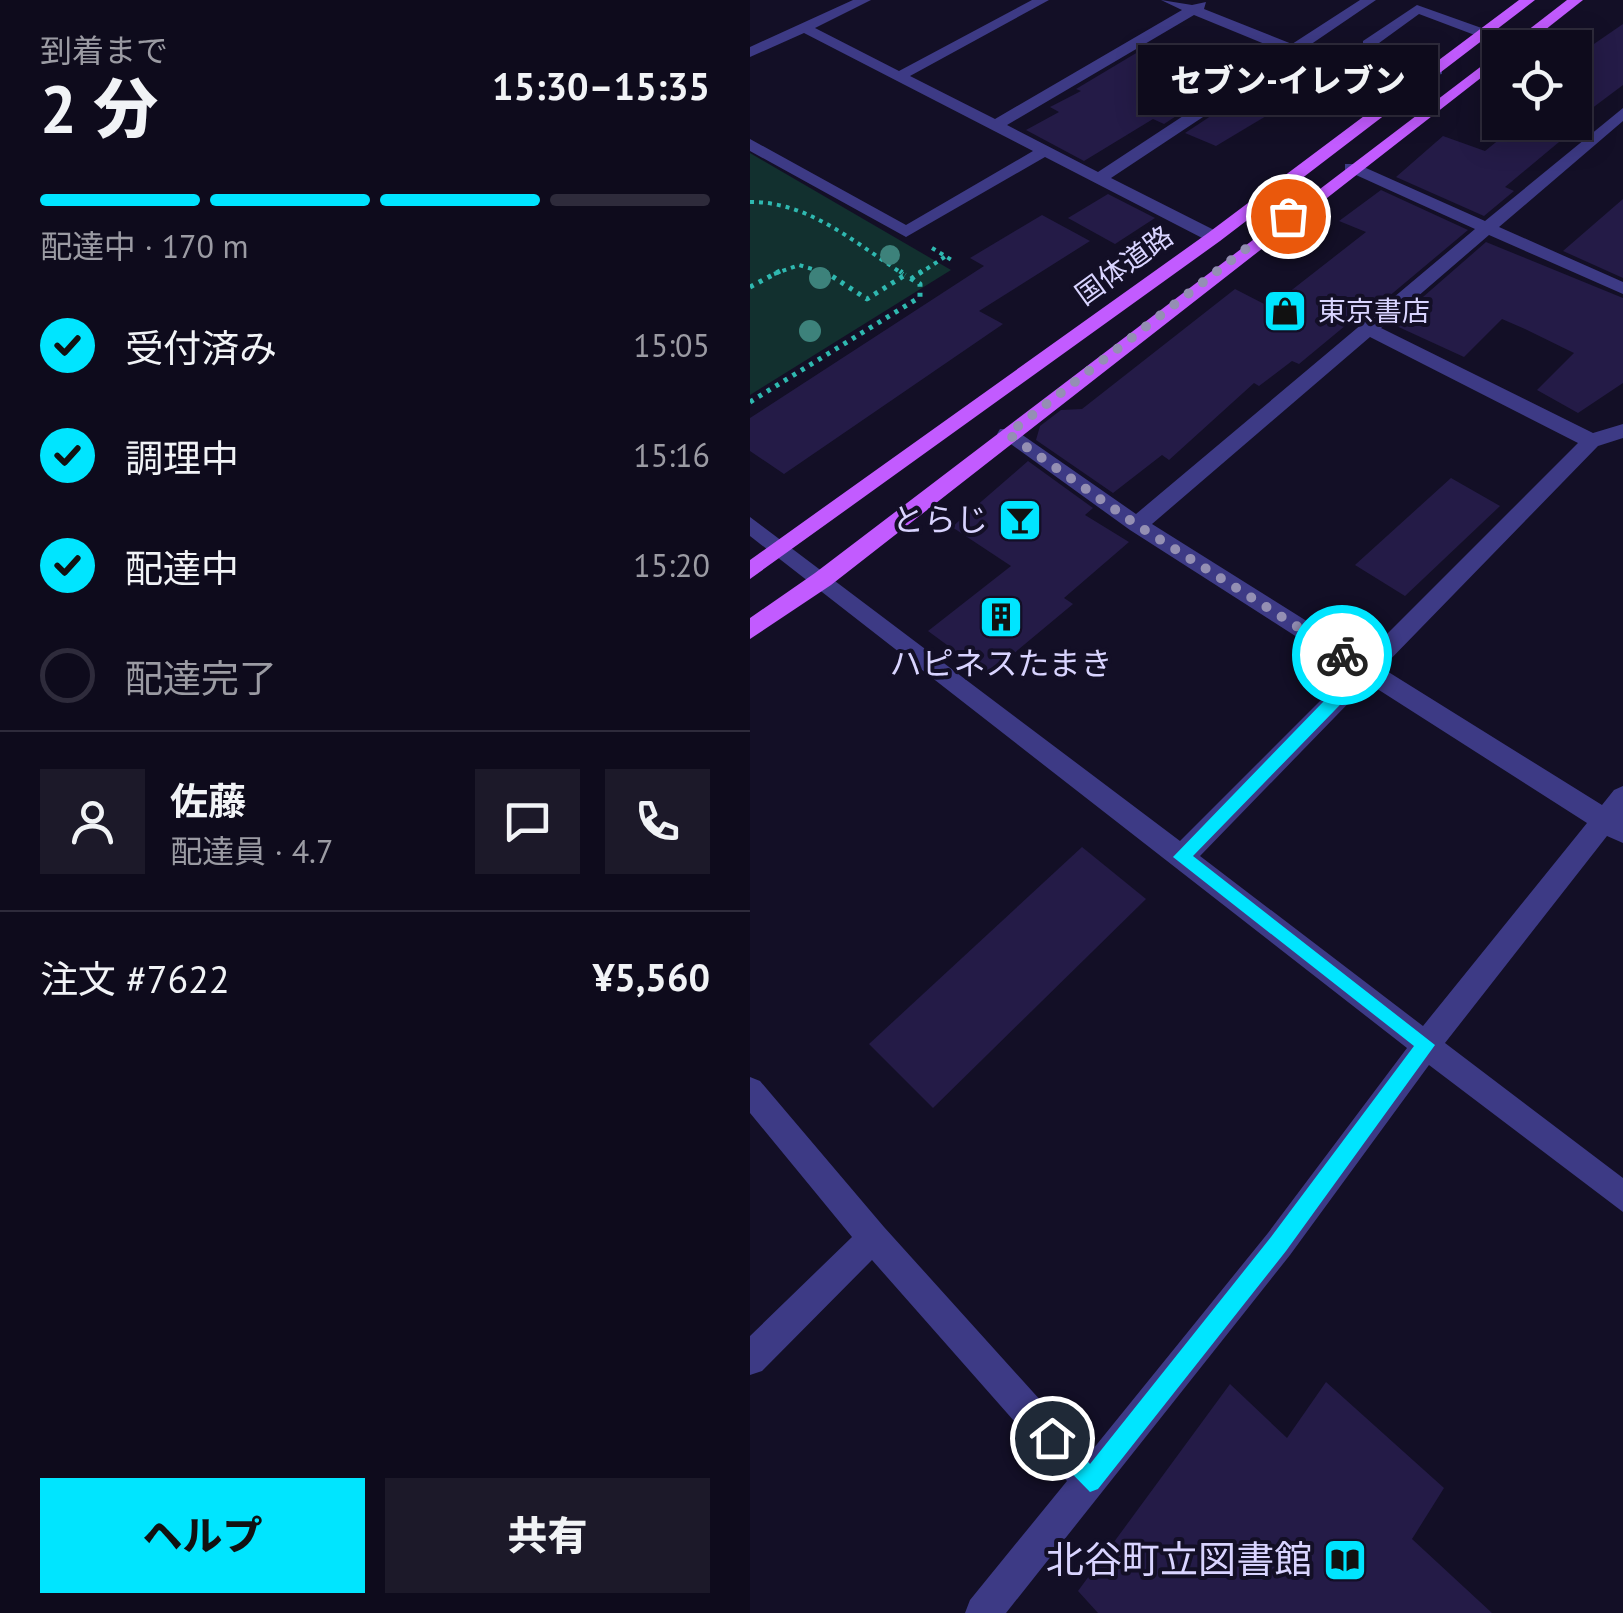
<!DOCTYPE html>
<html lang="ja">
<meta charset="utf-8">
<style>
body{margin:0;font-family:"PT Sans","Noto Sans JP",sans-serif;background:#1c1929;color:#f1f3f6;height:100vh;display:flex;flex-direction:column;font-size:38px;white-space:nowrap}
*{box-sizing:border-box;margin:0}
p{font-size:32px;color:#9b9ba3}
.icon{flex:none;width:55px;height:55px;fill:none;stroke:currentColor;stroke-width:2;stroke-linecap:round;stroke-linejoin:round}
.map{position:relative;flex:1;overflow:hidden}
.side{display:flex;flex-direction:column;background:#0e0b1c;width:750px}
.side>*{flex:none}
.buttons{position:absolute;left:732px;top:30px;display:grid;gap:20px}
.buttons a{display:grid;place-items:center;width:110px;height:110px;border-radius:0px;background:#0e0b1c;box-shadow:0 5px 25px #0003,0 0 0 2px #2e2b3b;font-size:50px}
.pin{position:absolute;display:grid;place-items:center;width:85px;height:85px;color:#fff;margin:-42px;border:5px solid #fff;border-radius:50%;box-shadow:0 2px 10px #0007}
.courier{position:absolute;display:grid;place-items:center;width:100px;height:100px;margin:-50px;border:8px solid #00e5ff;border-radius:50%;background:#fff;color:#222;box-shadow:0 2px 12px #0007}
.bubble{position:absolute;height:70px;border-radius:0px;background:#0e0b1c;box-shadow:0 5px 25px #0003,0 0 0 2px #2e2b3b;font-size:32px;font-weight:800;line-height:70px;text-align:center}
.overview em{font-style:normal;font-weight:800}
.overview div{display:flex;flex-direction:column-reverse}
.overview{display:flex;align-items:center;justify-content:space-between;height:170px;padding:0 40px}
h1{font-size:65px;font-weight:800;line-height:75px}
.bar{display:grid;grid-template-columns:repeat(4,1fr);gap:15px 10px;align-content:center;height:120px;padding:0 40px}
.bar i{height:12px;border-radius:8px;background:#2e2b3b}
.bar .current{background:#00e5ff}
.bar p{grid-column:span 4}
.line{display:flex;align-items:center;gap:25px;padding:0 40px;border-top:2px solid #2e2b3b}
.line div{flex:1}
.round{display:grid;place-items:center;flex:none;width:105px;height:105px;border-radius:0px;background:#1c1929}
ol{padding:0 40px;list-style:none}
li{display:flex;align-items:center;gap:30px;height:110px}
li p{margin-inline-start:auto}
li .icon{padding:10px;border-radius:50%;background:#00e5ff;color:#111;stroke-width:4}
li:last-child{color:#9b9ba3}
li i{width:55px;height:55px;border:5px solid #2e2b3b;border-radius:50%}
.cta{display:flex;gap:20px;margin-top:auto;padding:20px 40px}
.cta a{flex:1;height:115px;border-radius:0px;background:#00e5ff;color:#111;font-size:40px;font-weight:800;line-height:115px;text-align:center}
.cta a+a{background:#1c1929;color:#f1f3f6}
main{display:flex;flex:1;min-height:0}
.map>svg:first-child{display:block}
.green{fill:#12302f}
.building{fill:#241b47}
.lines{fill:none;stroke-linecap:round;stroke-linejoin:round}
.path-far1{stroke:#2fb8b0;stroke-width:4;stroke-dasharray:4 5;stroke-linecap:butt}
.path{stroke:#2fb8b0;stroke-width:5;stroke-dasharray:4 6;stroke-linecap:butt}
.minor{fill:#3d3a85;fill-rule:evenodd}
.major{fill:#c25bff;fill-rule:evenodd}
.tree{fill:#3d827b}
.route{fill:#00e5ff}
.done{stroke:#948fb3;stroke-width:10;stroke-dasharray:0 18}
.labels{text-anchor:middle;stroke-width:8;stroke-linejoin:round;paint-order:stroke}
.far-street-label{font-size:28px;fill:#d9d4ff;stroke:#130f26}
.far-poi-label{font-size:28px;fill:#d9d4ff;stroke:#130f26;text-anchor:start}
.poi-label{font-size:32px;fill:#d9d4ff;stroke:#130f26;text-anchor:end}
.near-poi-label{font-size:38px;fill:#d9d4ff;stroke:#130f26;text-anchor:end}
</style>
<main>
<section class="side">
<div class="overview"><div><h1>2 分</h1><p>到着まで</p></div><em>15:30–15:35</em></div>
<div class="bar"><i class="current"></i><i class="current"></i><i class="current"></i><i></i><p>配達中 · 170 m</p></div>
<ol>
<li><svg class="icon" aria-label="check" viewBox="0 0 24 24"><path d="M5 12l5 5 9-10"/></svg>受付済み<p>15:05</p></li>
<li><svg class="icon" aria-label="check" viewBox="0 0 24 24"><path d="M5 12l5 5 9-10"/></svg>調理中<p>15:16</p></li>
<li><svg class="icon" aria-label="check" viewBox="0 0 24 24"><path d="M5 12l5 5 9-10"/></svg>配達中<p>15:20</p></li>
<li><i></i>配達完了</li>
</ol>
<div class="line" style="height:180px"><a class="round"><svg class="icon" aria-label="person" viewBox="0 0 24 24"><circle cx="12" cy="8" r="4"/><path d="M4 21q1-7 8-7t8 7"/></svg></a><div><b>佐藤</b><p>配達員 · 4.7</p></div><a class="round"><svg class="icon" aria-label="chat" viewBox="0 0 24 24"><path d="M4 5h16v11H9l-5 4z"/></svg></a><a class="round"><svg class="icon" aria-label="phone" viewBox="0 0 24 24"><path d="M5 4h4l2 5-3 2q2 4 5 5l2-3 5 2v4C11 20 4 13 5 4z"/></svg></a></div>
<div class="line" style="height:130px"><div>注文 #7622</div><b>¥5,560</b></div>
<div class="cta"><a>ヘルプ</a><a>共有</a></div>
</section>
<div class="map">
<svg width="873" height="1613" viewBox="0 0 873 1613">
<rect width="100%" height="100%" fill="#130f26"/>
<path class="green" d="M0 153 201 270 0 395Z"/>
<g class="building">
<path d="M873 24V85L825 121V57Z"/>
<path d="M403 43 438 57 460 44 505 64 414 124 403 119 334 161 276 130 309 112 300 107 331 91 326 89Z"/>
<path d="M526 73 561 89 466 146 435 133Z"/>
<path d="M771 122H833L755 187 764 191 734 216 646 177 693 136 735 151Z"/>
<path d="M631 190 718 230 619 313 613 311 549 364 542 361 509 386 504 383 419 460 412 455 363 493 286 440 290 426 311 410 332 409 485 289 520 307 616 232 589 221Z"/>
<path d="M358 194 405 218 365 244 318 218Z"/>
<path d="M873 199V278L813 251Z"/>
<path d="M292 215 340 241 229 311 253 324 34 474 0 451V418L234 266 220 258Z"/>
<path d="M736 242 873 298V383L828 413 787 390 824 353 775 329 752 319 714 357 642 324Z"/>
<path d="M278 461 343 508 335 515 379 542 314 598 323 604 238 675 178 631 261 566 202 527Z"/>
<path d="M701 478 750 506 655 596 605 565Z"/>
<path d="M332 847 396 899 183 1108 119 1044Z"/>
<path d="M576 1382 694 1488 662 1539 742 1613H348L328 1591 480 1384 537 1438Z"/>
</g>
<g class="lines">
<g class="path-far1">
<path d="M0 202C58 201 107 244 153 274"/>
<path d="M182 248 205 262"/>
<path d="M24 274 49 265 79 274"/>
<path d="M169 274 196 256"/>
</g>
<g class="path">
<path d="M74 271 117 299 155 275 150 271"/>
<path d="M161 279 172 271"/>
<path d="M0 287 30 271"/>
<path d="M0 402 170 297V284L155 275"/>
</g>
<g class="minor">
<path d="M103 0H121L65 28 149 71 282 0H299L160 76 245 119 432 10 411 0 442 5 456 2 454 9 542 44 610 0H626L554 49 664 95 651 98 545 56 361 178 470 233V241H458L295 157 156 237 0 151V139L156 225 283 151 54 33 0 57V47ZM444 15 532 51 348 172 257 125Z"/>
<path d="M667 5 740 31 742 34 730 37 669 14 629 43 692 68V74L687 75 613 47V41Z"/>
<path d="M873 108V121L749 227 873 282V294L739 235 631 328 843 433 873 424V438L848 446 632 668 852 805 864 790 873 786V843L857 836 695 1043 873 1178V1212L679 1065 540 1255 256 1613H215L220 1600 317 1481 122 1260 12 1371 0 1375V1336L102 1237 0 1113V1077L10 1081 134 1227 339 1454 518 1233 657 1048 0 536V517L430 841 600 671 380 530 247 434 250 429H264L386 514 725 229 595 170V164H607L735 221ZM620 337 828 443 614 657 402 524ZM618 683 837 823 673 1026 450 856Z"/>
</g>
<g class="major">
<path d="M769 0H785L470 241 0 579V560L458 233Z"/>
<path d="M817 0H833L772 48H755Z"/>
<path d="M750 52V63L81 585 0 639V618L65 573Z"/>
</g>
</g>
<g class="tree">
<circle cx="140" cy="255" r="10"/>
<circle cx="70" cy="278" r="11"/>
<circle cx="60" cy="331" r="11"/>
</g>
<path class="route" d="M592 649 620 665V674L443 856 685 1045 536 1251 348 1489 340 1492 295 1446V1431H310L340 1464 521 1237 664 1046 423 857 604 670 584 655Z"/>
<g class="lines">
<path class="done" d="M538 216 258 434 387 525 592 655"/>
</g>
<defs>
<g id="shop-square" transform="scale(2.25)"><rect x="-9" y="-9" width="18" height="18" rx="4" fill="#00e5ff" stroke="#130f26"/><path d="M-5-2.5h2.3a2.7 3.5 0 0 1 5.4 0H5L5.5 6h-11ZM-1.5-2.5h3a1.5 2.3 0 0 0-3 0Z" fill="#111"/></g>
<g id="bar-square" transform="scale(2.25)"><rect x="-9" y="-9" width="18" height="18" rx="4" fill="#00e5ff" stroke="#130f26"/><path d="M-6-5H6L.8 .8V4.5H3.5V6h-7V4.5H-.8V.8Z" fill="#111"/></g>
<g id="building-square" transform="scale(2.25)"><rect x="-9" y="-9" width="18" height="18" rx="4" fill="#00e5ff" stroke="#130f26"/><path d="M-4-6H4V6H1V3H-1V6H-4ZM-2.5-4.3h1.7v1.8h-1.7ZM.8-4.3h1.7v1.8H.8ZM-2.5-1h1.7V.8h-1.7ZM.8-1h1.7V.8H.8Z" fill="#111"/></g>
<g id="library-square" transform="scale(2.25)"><rect x="-9" y="-9" width="18" height="18" rx="4" fill="#00e5ff" stroke="#130f26"/><path d="M-6-4Q-3-5.5-.7-3.5V5Q-3 3-6 4ZM6-4Q3-5.5 .7-3.5V5Q3 3 6 4Z" fill="#111"/></g>
</defs>
<g fill-rule="evenodd">
<use href="#shop-square" x="535" y="311"/>
<use href="#bar-square" x="270" y="520"/>
<use href="#building-square" x="251" y="617"/>
<use href="#library-square" x="595" y="1560"/>
</g>
<g class="labels">
<g class="far-street-label">
<text transform="translate(374 265) rotate(-36)" y="10">国体道路</text>
</g>
<g class="far-poi-label">
<text x="568" y="321">東京書店</text>
</g>
<g class="poi-label">
<text x="238" y="531">とらじ</text>
<text x="251" y="675" text-anchor="middle">ハピネスたまき</text>
</g>
<g class="near-poi-label">
<text x="562" y="1573">北谷町立図書館</text>
</g>
</g>
</svg>
<div class="buttons">
<a><svg class="icon" aria-label="locate" viewBox="0 0 24 24"><circle cx="12" cy="12" r="6"/><path d="M12 2v4M12 18v4M2 12h4M18 12h4"/></svg></a>
</div>
<div class="pin" style="left:538px;top:216px;background:#ea580c"><svg class="icon" aria-label="bag" viewBox="0 0 24 24"><path d="M5 8h14l-1 12H6zM9 8a3 3 0 0 1 6 0"/></svg></div>
<div class="pin" style="left:302px;top:1438px;background:#1f2937"><svg class="icon" aria-label="home" viewBox="0 0 24 24"><path d="M3 11l9-7 9 7M6 9v11h12V9"/></svg></div>
<div class="courier" style="left:592px;top:655px"><svg class="icon" aria-label="bike" viewBox="0 0 24 24"><circle cx="6" cy="16" r="4"/><circle cx="18" cy="16" r="4"/><path d="M6 16l4-8h5l3 8M10 8l3 8H6M13 5h3"/></svg></div>
<div class="bubble" style="left:388px;top:45px;width:300px">セブン-イレブン</div>
</div>
</main>
